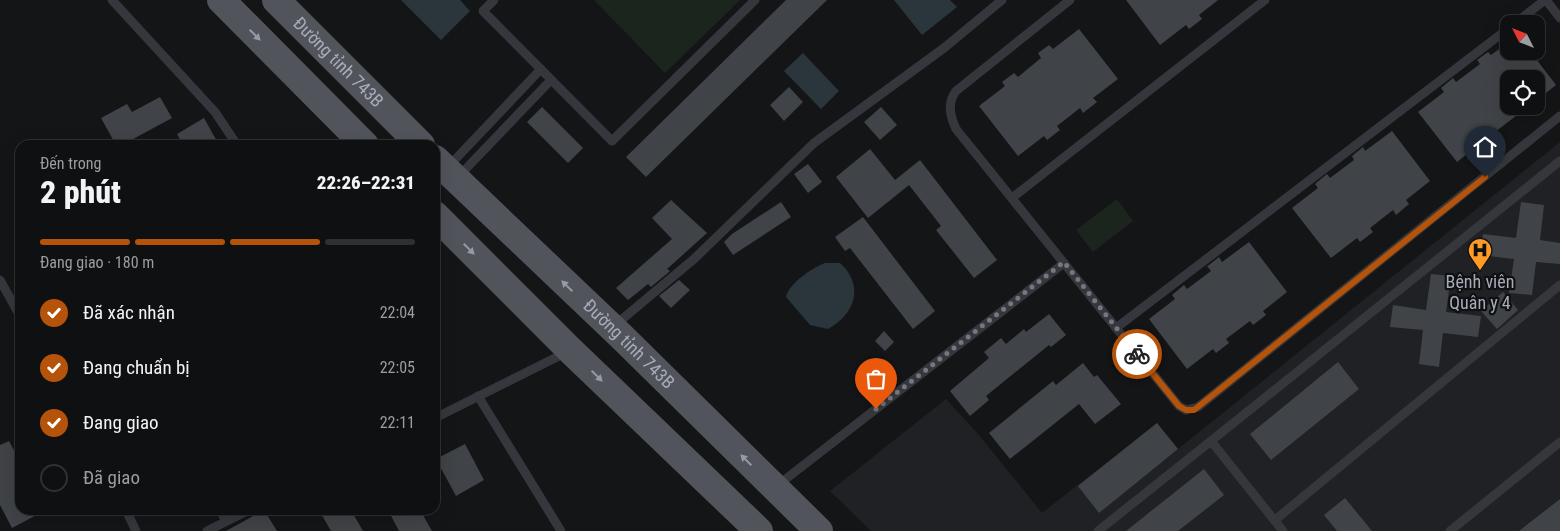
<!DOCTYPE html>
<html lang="vi">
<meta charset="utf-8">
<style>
body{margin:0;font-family:"Roboto Condensed",sans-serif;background:#1d1e1f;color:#f1f3f6;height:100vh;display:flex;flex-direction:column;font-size:19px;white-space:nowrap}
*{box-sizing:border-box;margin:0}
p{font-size:16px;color:#9b9d9f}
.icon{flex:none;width:28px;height:28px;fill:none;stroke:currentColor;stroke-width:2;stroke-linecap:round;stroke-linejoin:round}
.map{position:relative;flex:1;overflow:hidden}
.details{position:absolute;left:15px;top:140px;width:425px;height:375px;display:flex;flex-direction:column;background:#0f1011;border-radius:15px;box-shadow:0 5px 20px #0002,0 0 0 1px #2f3031}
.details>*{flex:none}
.needle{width:32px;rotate:312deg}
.buttons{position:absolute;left:1500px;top:15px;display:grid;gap:10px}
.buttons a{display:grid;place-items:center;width:45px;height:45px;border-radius:10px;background:#0f1011;box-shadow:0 5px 20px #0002,0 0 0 1px #2f3031;font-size:25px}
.pin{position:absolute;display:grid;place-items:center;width:42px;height:42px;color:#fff;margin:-51px -21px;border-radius:50% 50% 50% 0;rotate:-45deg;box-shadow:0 0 5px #0007}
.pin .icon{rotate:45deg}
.courier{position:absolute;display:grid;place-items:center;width:50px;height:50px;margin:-25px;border:4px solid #b45309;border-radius:50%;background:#fff;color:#222;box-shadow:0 1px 6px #0007}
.overview em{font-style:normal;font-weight:800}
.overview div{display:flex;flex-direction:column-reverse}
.overview{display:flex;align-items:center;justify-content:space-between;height:85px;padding:0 25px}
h1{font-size:32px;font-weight:800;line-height:38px}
.bar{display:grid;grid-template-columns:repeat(4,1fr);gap:8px 5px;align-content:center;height:60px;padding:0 25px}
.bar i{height:6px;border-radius:4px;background:#2f3031}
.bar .on{background:#b45309}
.bar p{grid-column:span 4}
ol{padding:0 25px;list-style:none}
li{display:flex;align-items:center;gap:15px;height:55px}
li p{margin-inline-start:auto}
li .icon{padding:5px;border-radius:50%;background:#b45309;color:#fff;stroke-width:4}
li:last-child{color:#9b9d9f}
li i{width:28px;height:28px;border:2px solid #2f3031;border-radius:50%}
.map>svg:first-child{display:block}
.built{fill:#202124}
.green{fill:#1c251d}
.water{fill:#2a363b}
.building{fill:#404347}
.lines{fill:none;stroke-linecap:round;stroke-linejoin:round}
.lane{stroke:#35373c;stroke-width:9}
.primary{stroke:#51545b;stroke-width:28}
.oneway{fill:#949ba5}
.done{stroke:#727880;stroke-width:5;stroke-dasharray:0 9}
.route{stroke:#b45309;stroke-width:6}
.labels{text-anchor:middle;stroke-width:4.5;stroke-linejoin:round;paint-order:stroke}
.street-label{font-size:18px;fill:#a5adb8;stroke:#101012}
.poi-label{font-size:18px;fill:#a5adb8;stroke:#101012}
</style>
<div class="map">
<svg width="1560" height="531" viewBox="0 0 1560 531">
<rect width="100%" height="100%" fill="#141517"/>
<path class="built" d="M1560 142V531H871L830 491 946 399 979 435 1042 513 1157 423 1178 449Z"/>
<g class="green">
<path d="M594 0H740L665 73Z"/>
<path d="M1117 199 1133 221 1093 252 1076 230Z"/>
</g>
<g class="water">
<path d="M401 0H460L470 11 441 40Z"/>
<path d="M894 0H950L957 7 922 35Z"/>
<path d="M803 53 839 91 821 109 784 71Z"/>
<path d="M825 263H840C865 286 855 314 828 329L810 325 786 297C789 283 812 268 825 263Z"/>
</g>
<g class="building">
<path d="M786 0H827L646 177 626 157Z"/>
<path d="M1126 0H1218L1199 15 1202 19 1189 29 1186 25 1160 45Z"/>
<path d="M1079 29 1118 79 1093 98 1097 102 1083 113 1080 108 1057 126 1060 130 1047 140 1044 136 1018 156 979 106 1005 86 1002 82 1014 73 1018 77 1041 58 1038 53 1049 45 1053 49Z"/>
<path d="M1509 42V51H1530L1556 85 1536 101V79H1509V106H1529L1495 132 1499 136 1486 146 1482 142 1457 162 1418 112 1444 92 1441 88 1453 78 1456 82 1480 64 1477 60 1488 52 1491 55Z"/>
<path d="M789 87 803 102 784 121 770 105Z"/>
<path d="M160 97 172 118 122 145H116L101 118 127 104 132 112Z"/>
<path d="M542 107 583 148 568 163 527 122Z"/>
<path d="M881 107 897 125 880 140 864 122Z"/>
<path d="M204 118 219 145H183L177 134Z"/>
<path d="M1392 131 1430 181 1406 200 1409 204 1396 215 1393 210 1370 228 1373 232 1360 242 1357 238 1331 258 1292 208 1318 188 1315 184 1327 174 1330 178 1354 160 1352 156 1363 147 1365 151Z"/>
<path d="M870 149 895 180 920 160 997 260 974 278 936 230 941 226 909 185 868 218 836 177Z"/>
<path d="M808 164 822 182 808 193 794 174Z"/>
<path d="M671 200 707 233 667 269 670 271 651 287 648 284 628 300 616 288 672 239 652 218Z"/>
<path d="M781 202 791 217 733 255 724 242 732 234Z"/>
<path d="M1521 202 1544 205 1540 240 1560 243V264L1536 262 1532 295 1509 293 1514 259 1480 255 1483 234 1516 238Z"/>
<path d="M863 217 935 311 913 329 850 248 845 251 835 237Z"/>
<path d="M1249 242 1287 292 1263 311 1266 315 1253 325 1250 321 1226 339 1229 343 1216 353 1213 349 1187 369 1149 319 1175 299 1172 295 1184 285 1187 289 1211 271 1207 266 1209 265 1219 257 1222 262Z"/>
<path d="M1431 274 1451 276 1446 312 1481 316 1478 337 1443 333 1439 367 1419 364 1423 330 1390 327 1393 305 1426 310Z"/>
<path d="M679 280 690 290 671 308 659 296Z"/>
<path d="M1503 292 1518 310 1497 329 1481 311Z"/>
<path d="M1049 314 1066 335 1051 347 1049 345 986 396 989 400 970 416 950 391 989 358 984 352 1001 338 1006 344 1024 329 1026 332Z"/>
<path d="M884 331 894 342 885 351 875 341Z"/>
<path d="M1338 362 1359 389 1271 460 1250 434Z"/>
<path d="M1083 363 1094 377 1097 375 1121 404 1095 424 1079 404 1010 459 989 433 1053 381 1056 385Z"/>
<path d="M1157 423 1178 449 1099 513 1078 486Z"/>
<path d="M9 441 20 462V510H46L12 528 0 505V445Z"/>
<path d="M465 444 484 480 456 496 436 459Z"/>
<path d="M1204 469 1224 495 1178 531H1126Z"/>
<path d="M1345 498 1372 531H1337L1324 515Z"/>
<path d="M1560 499V531H1519Z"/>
<path d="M264 510 277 531H226Z"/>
<path d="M319 510H351L363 531H331Z"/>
<path d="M388 510H420L432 531H399Z"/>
</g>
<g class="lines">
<g class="lane">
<path d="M112 0 215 112 237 145"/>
<path d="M494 0 483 11 612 141 755 0"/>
<path d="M1070 0 956 91C947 103 950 116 956 129L1179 406 1186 410 1198 407 1560 116"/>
<path d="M1546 0 1560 18"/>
<path d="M1514 24 1545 0"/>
<path d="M448 167 541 69"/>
<path d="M458 177 551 80"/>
<path d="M1012 198 1265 0"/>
<path d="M0 280 20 316"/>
<path d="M614 326 694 259 814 143 944 48 1002 0"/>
<path d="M1116 328 1509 28"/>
<path d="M478 396 561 531"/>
<path d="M435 418 567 352"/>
<path d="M778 485 1064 263"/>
<path d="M126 510 136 531"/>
<path d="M220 510 226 521"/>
<path d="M1275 520 1560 285"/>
<path d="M207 531 249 510"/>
<path d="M1098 531 1211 441"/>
<path d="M1283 531 1211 441 1560 161"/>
<path d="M1450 531 1560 442"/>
</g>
<g class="primary">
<path d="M221 0 365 145"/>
<path id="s1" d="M276 0 421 145"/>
<path id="s2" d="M435 159 622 337 819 531"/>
<path d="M435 215 570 350 759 531"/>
</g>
</g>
<defs><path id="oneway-solid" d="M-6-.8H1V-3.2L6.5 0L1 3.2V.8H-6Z" transform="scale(1.25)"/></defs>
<g class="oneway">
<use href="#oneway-solid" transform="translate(255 35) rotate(45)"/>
<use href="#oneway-solid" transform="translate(469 249) rotate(45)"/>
<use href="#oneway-solid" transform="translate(567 286) rotate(-136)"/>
<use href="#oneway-solid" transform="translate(597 376) rotate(44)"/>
<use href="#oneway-solid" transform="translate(746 460) rotate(-135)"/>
</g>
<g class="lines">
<path class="done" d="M876 409 1064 262 1137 354"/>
<path class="route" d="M1137 354 1179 406 1186 410H1194L1485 177"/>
</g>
<defs>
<g id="hospital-pin" transform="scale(1.25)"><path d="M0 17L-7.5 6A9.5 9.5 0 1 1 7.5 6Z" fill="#fd9b26" stroke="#101012"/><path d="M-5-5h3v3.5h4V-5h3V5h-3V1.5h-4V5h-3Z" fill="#111"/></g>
</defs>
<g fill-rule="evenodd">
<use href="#hospital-pin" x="1480" y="250"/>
</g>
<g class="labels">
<g class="street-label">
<text dy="6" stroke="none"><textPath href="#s1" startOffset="88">Đường tỉnh 743B</textPath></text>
<text dy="6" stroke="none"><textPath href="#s2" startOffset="268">Đường tỉnh 743B</textPath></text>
</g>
<g class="poi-label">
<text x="1480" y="288">Bệnh viên<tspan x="1480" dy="21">Quân y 4</tspan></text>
</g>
</g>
</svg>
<div class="buttons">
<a><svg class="needle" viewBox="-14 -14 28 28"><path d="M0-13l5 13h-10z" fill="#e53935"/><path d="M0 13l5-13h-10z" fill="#9b9d9f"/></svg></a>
<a><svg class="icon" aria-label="locate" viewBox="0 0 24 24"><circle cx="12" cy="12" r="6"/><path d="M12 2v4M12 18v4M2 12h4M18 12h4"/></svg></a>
</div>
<div class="pin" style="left:876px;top:409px;background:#ea580c"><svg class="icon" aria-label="bag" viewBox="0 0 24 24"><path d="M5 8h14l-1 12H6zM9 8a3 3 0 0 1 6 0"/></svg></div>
<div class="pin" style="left:1485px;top:177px;background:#1f2937"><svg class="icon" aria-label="home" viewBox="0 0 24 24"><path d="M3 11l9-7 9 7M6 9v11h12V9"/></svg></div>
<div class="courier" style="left:1137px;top:354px"><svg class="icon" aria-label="bike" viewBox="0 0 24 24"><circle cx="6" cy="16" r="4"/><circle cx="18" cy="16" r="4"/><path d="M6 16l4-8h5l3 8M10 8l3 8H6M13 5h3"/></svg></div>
<section class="details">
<div class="overview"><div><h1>2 phút</h1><p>Đến trong</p></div><em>22:26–22:31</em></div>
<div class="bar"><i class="on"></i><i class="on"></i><i class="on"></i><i></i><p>Đang giao · 180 m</p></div>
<ol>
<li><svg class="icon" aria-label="check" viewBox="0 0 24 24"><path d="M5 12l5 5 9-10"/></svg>Đã xác nhận<p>22:04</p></li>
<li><svg class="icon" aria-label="check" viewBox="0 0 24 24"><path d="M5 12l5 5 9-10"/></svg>Đang chuẩn bị<p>22:05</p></li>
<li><svg class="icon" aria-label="check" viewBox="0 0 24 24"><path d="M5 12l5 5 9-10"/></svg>Đang giao<p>22:11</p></li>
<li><i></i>Đã giao</li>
</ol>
</section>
</div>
